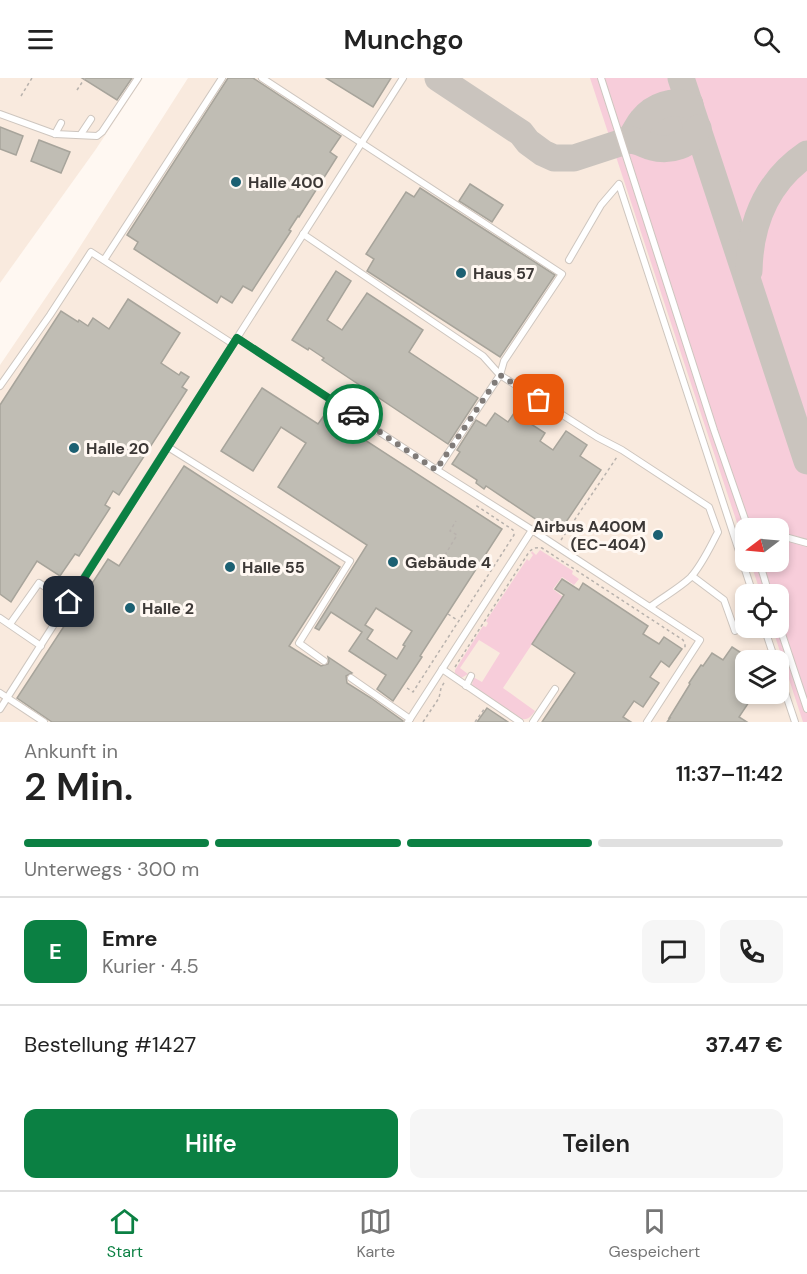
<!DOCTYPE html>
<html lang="de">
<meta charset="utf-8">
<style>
body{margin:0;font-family:"DM Sans",sans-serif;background:#f6f6f6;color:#222;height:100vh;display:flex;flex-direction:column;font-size:22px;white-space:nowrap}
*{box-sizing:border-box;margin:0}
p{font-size:20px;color:#767676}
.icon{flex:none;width:33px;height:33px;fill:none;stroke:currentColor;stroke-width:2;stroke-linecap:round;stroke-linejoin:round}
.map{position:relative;height:644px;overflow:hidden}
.sheet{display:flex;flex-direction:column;background:#fff;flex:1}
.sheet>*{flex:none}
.needle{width:39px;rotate:254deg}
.tools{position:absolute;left:735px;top:440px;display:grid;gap:12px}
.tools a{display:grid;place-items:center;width:54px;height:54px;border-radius:12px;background:#fff;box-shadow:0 3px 9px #0003;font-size:30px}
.pin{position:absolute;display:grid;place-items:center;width:51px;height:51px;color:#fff;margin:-26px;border-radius:12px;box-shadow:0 3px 9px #0006}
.courier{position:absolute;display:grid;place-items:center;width:60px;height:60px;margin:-30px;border:4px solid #0b8043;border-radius:50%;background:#fff;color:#222;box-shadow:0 2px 8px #0007}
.head em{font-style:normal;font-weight:600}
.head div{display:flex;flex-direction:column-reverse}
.head{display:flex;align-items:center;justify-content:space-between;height:102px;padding:0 24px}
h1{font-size:39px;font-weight:600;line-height:45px}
.bar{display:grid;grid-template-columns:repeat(4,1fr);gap:9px 6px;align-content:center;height:72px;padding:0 24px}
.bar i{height:8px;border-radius:4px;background:#e0e0e0}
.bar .current{background:#0b8043}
.bar p{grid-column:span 4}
.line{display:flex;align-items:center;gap:15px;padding:0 24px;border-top:2px solid #e0e0e0}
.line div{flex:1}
.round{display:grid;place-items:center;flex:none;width:63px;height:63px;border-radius:12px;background:#f6f6f6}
.cta{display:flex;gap:12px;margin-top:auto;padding:12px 24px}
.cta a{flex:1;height:69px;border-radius:12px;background:#0b8043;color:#fff;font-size:24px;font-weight:600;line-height:69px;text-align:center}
.cta a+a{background:#f6f6f6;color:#222}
header{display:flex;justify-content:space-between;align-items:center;height:78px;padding:0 24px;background:#fff;font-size:27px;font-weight:600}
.menu{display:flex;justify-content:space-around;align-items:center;height:84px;border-top:2px solid #e0e0e0;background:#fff;font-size:16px;color:#767676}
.menu a{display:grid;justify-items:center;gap:3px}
.menu .current{color:#0b8043}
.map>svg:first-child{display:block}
.built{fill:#f9eade;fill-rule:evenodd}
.green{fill:#f7cdda}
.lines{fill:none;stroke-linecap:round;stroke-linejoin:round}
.taxiway{stroke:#cac4be;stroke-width:27}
.building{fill:#c0bdb4;stroke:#a7a49b;stroke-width:1.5;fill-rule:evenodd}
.lane-casing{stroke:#cec6bf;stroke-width:8}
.path{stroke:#b8b2ad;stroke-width:1.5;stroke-dasharray:3 3;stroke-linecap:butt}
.lane{stroke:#fff;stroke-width:6}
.done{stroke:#807b78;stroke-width:6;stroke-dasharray:0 10.8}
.route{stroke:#0b8043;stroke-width:8}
.poi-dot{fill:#1c6072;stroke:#fff8f2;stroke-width:2}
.labels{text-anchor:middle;stroke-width:6;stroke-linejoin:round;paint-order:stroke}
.poi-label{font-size:16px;font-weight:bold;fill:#3c3836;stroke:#fff8f2;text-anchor:start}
</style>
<header><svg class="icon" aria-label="menu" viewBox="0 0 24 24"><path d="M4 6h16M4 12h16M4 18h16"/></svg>Munchgo<svg class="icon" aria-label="search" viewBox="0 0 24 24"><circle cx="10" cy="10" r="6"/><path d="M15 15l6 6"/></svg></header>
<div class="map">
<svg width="807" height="644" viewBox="0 0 807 644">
<rect width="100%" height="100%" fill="#fff8f2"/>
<g class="built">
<path d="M0 0H143L96 71 0 205Z"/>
<path d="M188 0H807V644H0V287L74 178ZM746 450H778V483H746ZM746 516H778V549H746ZM746 582H778V615H746Z"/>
</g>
<g class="green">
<path d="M590 0H807V644H803L772 549H778V516H761L750 483H778V450H746L745 469Z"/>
<path d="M540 472 573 493 572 496 579 501 574 507 562 499 553 511 563 519 503 610 535 633C531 638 529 642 522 641L472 608 473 599 482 604 500 575 479 562 460 590 468 596 461 600 455 595V592L483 548 486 549 488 545 486 543 527 481 529 483 533 477 531 475 532 473 536 477Z"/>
</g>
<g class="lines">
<g class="taxiway">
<path d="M438 0 521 55 528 64 543 75 554 80H574L678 46 688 34 690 26"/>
<path d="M681 0 807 383"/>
<path d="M628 62C635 56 636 49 642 42 653 28 674 20 690 28"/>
<path d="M629 62C638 62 644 67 652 69 669 74 692 68 698 50"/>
<path d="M749 193C750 145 766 104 807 76"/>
</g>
</g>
<g class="building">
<path d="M82 0H132L117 22Z"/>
<path d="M228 0H253L341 58 330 74 337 79 299 139 298 138 289 152 291 153 252 213 243 208 232 225 221 218 217 225 134 171 138 164 127 157Z"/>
<path d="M326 0H391L373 29Z"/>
<path d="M0 49 23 58 16 77 0 71Z"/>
<path d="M39 62 70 74 61 95 31 83Z"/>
<path d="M470 106 503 127 492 144 459 123Z"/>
<path d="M420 110 555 197 500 279 367 193 374 181 366 176 406 114 414 119Z"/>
<path d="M336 193 351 203 327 242 342 252 367 215 423 252 409 274 478 320 448 366 322 282 324 280 309 270 308 272 292 262Z"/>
<path d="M128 221 180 255 161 285 179 297 181 294 189 299 182 309 187 312 119 417 113 413 105 427 110 430 79 478 75 476 60 498 37 483 11 524 0 516V327L61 233 78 244 79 242 88 248 93 240 109 251Z"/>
<path d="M262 310 318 346 325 336 502 451 420 578 422 579 393 623 377 611 386 597 349 573 362 554 331 534 319 552 315 550 367 467 278 409 306 365 281 349 253 393 221 373ZM376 530 412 553 403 567 405 568 397 581 367 561 373 552 365 547Z"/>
<path d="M495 335 508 344 514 335 545 355 540 363 553 372 566 353 587 367 580 378 601 392 558 456 486 408 484 411 476 405 477 402 452 386 460 374 457 372 476 342 486 348Z"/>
<path d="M184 388 340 489 289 568 321 588 328 586 329 583 328 579 352 595 346 598 347 605 371 620 403 643V644H52L17 620 108 481 119 488Z"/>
<path d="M562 501 579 512 583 505 648 548 643 556 659 566 664 559 682 571 669 589 661 583 650 599 659 605 643 629 634 623 623 639 631 644H542L575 595 532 566 564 517 555 511Z"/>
<path d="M732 569 746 578V615H755L739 639 747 644H667L670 640H669L690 606 689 605 701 587 703 588 712 575 723 582Z"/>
<path d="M487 630 508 644H477Z"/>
</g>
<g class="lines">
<g class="lane-casing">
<g id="lane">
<path d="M262 0 562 196 504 283 500 297 437 392"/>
<path d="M601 0 714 352 748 450"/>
<path d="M0 36 55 56 97 58 102 54 138 0"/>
<path d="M55 56 61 45"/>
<path d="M81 56 91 41"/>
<path d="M303 156 483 278 500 297 597 359 622 372 709 429 718 454C710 469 702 487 690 500 678 511 663 519 650 529"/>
<path d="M104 182 222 0"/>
<path d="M569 182 601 127 619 106 753 516"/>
<path d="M237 260 437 392 532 452 700 562 647 644"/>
<path d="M0 308 50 237 91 174 233 266"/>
<path d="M168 369 350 483 299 565 324 583"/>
<path d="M747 447 756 450"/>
<path d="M778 457 807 465"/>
<path d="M759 483 769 516"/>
<path d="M692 498 724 522 735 553"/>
<path d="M0 540 41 568"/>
<path d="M778 544 807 631"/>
<path d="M10 546 39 505 69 524"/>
<path d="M764 549 775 582"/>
<path d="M442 591 520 644"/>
<path d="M778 593 795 644"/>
<path d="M351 600 410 641"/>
<path d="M466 608 471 598"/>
<path d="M0 615 44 644"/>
<path d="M0 631 403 0"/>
<path d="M408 644 532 452"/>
<path d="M533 644 555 611"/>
</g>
</g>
<g class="path">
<path d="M77 12 85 0"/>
<path d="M21 18 32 0"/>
<path d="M561 462 617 379"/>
<path d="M445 477 457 457 450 453 456 443"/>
<path d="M430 483 439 479"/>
<path d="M448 536 457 542"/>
<path d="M455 589 529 474C533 470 536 469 542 470L683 562 685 566V570"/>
<path d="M407 610 413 614 514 457 513 452 474 426"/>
<path d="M423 644 439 620 441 610 445 603"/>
<path d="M475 644 485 630"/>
</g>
<use href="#lane" class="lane"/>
</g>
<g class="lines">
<path class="done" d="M353 336 436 392 500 297 539 322"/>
<path class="route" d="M69 524 237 260 353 336"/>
</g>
<g class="poi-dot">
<circle cx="236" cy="104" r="6"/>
<circle cx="461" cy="195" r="6"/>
<circle cx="74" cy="370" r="6"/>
<circle cx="658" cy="457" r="6"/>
<circle cx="393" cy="484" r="6"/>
<circle cx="230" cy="489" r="6"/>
<circle cx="130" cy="530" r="6"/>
</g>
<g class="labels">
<g class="poi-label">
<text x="248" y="110">Halle 400</text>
<text x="473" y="201">Haus 57</text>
<text x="86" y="376">Halle 20</text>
<text x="646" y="454" text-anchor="end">Airbus A400M<tspan x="646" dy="18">(EC-404)</tspan></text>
<text x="405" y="490">Gebäude 4</text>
<text x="242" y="495">Halle 55</text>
<text x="142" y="536">Halle 2</text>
</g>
</g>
</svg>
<div class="tools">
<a><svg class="needle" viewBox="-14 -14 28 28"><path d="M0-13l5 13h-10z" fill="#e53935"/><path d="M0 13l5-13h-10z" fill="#767676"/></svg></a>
<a><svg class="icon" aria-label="locate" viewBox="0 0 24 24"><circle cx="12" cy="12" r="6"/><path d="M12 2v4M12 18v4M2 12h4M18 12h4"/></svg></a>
<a><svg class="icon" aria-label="layers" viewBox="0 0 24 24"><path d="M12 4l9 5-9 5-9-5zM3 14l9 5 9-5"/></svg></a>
</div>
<div class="pin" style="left:539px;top:322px;background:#ea580c"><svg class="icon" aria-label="bag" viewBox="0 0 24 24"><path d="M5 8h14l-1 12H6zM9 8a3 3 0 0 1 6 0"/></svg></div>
<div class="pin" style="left:69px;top:524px;background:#1f2937"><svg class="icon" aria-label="home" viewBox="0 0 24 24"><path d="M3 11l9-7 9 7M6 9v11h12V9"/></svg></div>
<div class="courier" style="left:353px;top:336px"><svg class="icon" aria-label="car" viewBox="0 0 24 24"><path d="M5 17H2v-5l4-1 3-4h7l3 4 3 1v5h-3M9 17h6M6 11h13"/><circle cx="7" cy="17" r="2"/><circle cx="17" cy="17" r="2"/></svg></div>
</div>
<section class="sheet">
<div class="head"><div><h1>2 Min.</h1><p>Ankunft in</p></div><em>11:37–11:42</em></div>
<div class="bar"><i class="current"></i><i class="current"></i><i class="current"></i><i></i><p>Unterwegs · 300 m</p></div>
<div class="line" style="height:108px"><b class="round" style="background:#0b8043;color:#fff">E</b><div><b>Emre</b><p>Kurier · 4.5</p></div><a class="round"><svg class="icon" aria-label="chat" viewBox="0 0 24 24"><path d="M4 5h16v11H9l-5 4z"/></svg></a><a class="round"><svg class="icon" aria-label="phone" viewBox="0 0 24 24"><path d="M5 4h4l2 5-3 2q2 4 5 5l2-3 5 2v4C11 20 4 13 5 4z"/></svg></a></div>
<div class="line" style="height:78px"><div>Bestellung #1427</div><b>37.47 €</b></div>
<div class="cta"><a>Hilfe</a><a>Teilen</a></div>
</section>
<nav class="menu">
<a class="current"><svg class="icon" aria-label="home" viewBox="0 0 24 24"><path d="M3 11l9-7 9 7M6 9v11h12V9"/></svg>Start</a>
<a><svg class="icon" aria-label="map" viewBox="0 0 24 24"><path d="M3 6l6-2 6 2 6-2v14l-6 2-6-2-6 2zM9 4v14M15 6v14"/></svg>Karte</a>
<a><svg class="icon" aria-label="saved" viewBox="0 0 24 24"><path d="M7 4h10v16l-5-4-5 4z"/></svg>Gespeichert</a>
</nav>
